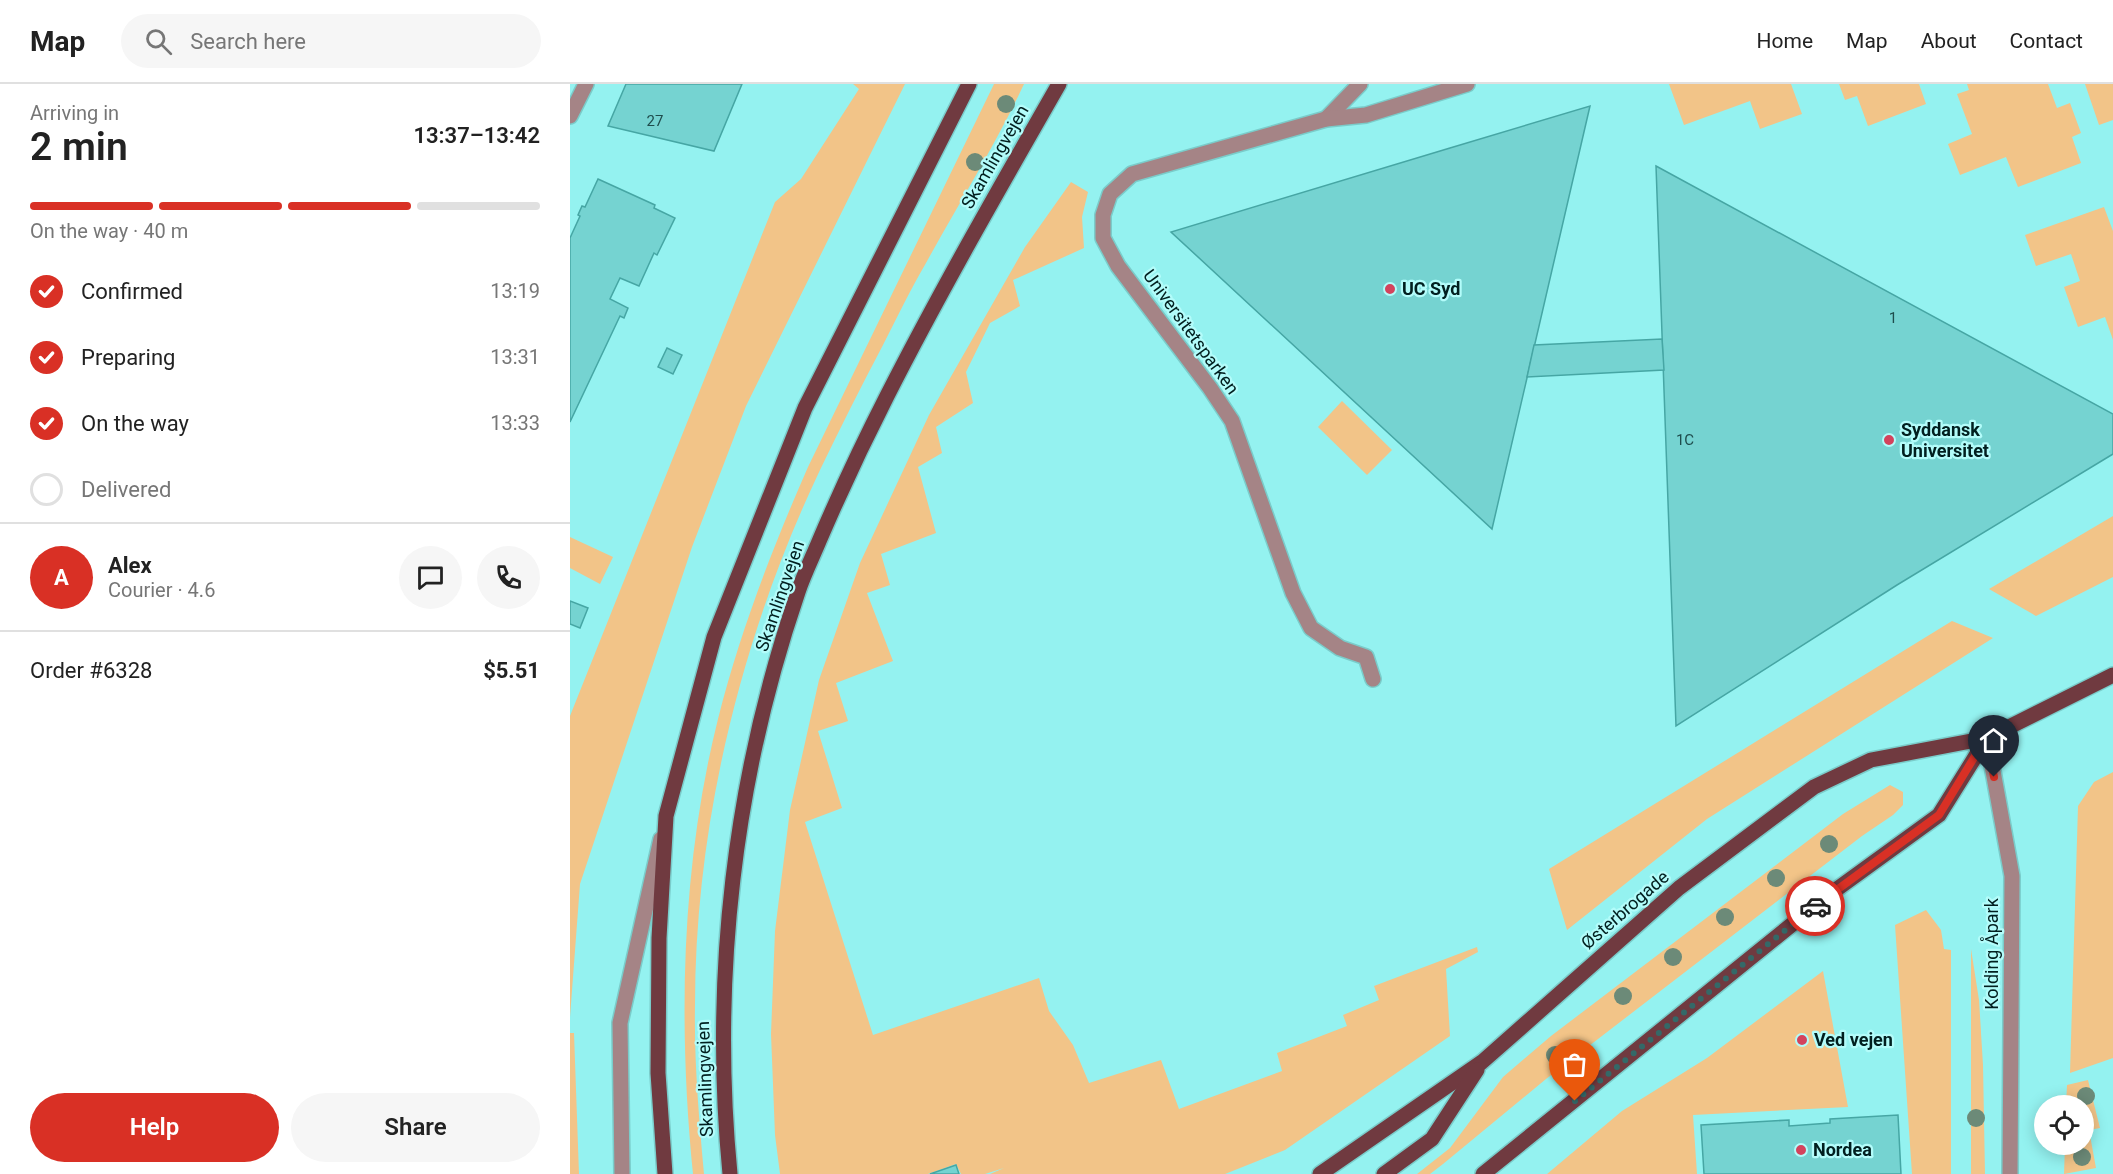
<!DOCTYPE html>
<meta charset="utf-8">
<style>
body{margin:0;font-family:Roboto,sans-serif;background:#f6f6f6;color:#222;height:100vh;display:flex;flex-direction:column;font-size:22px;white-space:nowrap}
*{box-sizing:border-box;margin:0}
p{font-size:20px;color:#767676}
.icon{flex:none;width:33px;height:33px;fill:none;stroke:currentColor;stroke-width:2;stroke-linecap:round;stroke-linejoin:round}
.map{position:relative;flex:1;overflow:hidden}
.panel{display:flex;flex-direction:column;background:#fff;width:570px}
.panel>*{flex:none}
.buttons{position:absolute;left:1464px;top:1011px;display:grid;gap:12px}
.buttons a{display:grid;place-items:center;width:60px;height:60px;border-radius:50%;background:#fff;box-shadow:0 3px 15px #0003;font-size:30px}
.pin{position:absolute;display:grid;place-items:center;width:51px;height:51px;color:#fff;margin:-62px -26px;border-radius:50% 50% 50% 0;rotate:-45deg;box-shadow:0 0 6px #0007}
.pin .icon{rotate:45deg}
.courier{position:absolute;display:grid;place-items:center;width:60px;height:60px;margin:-30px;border:4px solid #d93025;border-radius:50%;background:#fff;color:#222;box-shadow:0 2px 8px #0007}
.headline em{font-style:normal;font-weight:600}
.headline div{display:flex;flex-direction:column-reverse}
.headline{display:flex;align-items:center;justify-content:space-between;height:102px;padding:0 30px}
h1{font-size:39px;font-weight:600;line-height:45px}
.bar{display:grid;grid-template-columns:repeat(4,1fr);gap:9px 6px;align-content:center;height:72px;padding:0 30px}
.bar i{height:8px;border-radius:4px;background:#e0e0e0}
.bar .current{background:#d93025}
.bar p{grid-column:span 4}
.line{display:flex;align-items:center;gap:15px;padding:0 30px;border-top:2px solid #e0e0e0}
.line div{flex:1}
.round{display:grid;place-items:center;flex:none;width:63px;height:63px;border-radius:32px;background:#f6f6f6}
ol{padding:0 30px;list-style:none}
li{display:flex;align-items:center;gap:18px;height:66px}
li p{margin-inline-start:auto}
li .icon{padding:6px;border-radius:50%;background:#d93025;color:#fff;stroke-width:4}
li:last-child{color:#767676}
li i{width:33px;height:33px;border:3px solid #e0e0e0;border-radius:50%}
.button{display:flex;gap:12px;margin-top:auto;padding:12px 30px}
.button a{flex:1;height:69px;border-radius:36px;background:#d93025;color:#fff;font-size:24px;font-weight:600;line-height:69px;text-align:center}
.button a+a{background:#f6f6f6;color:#222}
header{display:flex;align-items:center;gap:36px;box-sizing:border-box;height:84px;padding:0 30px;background:#fff;border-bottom:2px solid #e0e0e0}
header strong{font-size:28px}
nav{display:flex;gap:33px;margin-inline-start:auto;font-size:21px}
.search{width:420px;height:54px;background:#f6f6f6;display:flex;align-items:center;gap:15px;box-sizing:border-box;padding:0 21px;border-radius:33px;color:#767676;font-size:22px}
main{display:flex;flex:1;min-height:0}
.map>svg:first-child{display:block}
.green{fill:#f2c488}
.building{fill:#75d3d1;stroke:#46a6a4;stroke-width:1.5}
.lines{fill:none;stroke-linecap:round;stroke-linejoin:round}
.minor-casing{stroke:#7accca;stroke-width:18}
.major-casing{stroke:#7accca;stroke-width:18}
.minor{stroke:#a58486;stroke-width:15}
.major{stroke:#703a40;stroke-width:15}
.tree{fill:#6c8a78}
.done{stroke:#346968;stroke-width:6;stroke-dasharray:0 10.8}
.route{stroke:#d93025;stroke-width:8}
.poi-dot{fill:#d3435d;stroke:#b3fcfa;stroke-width:2}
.labels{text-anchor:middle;stroke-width:4.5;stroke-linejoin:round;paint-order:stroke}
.number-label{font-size:15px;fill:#1e4c4c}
.street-label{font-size:18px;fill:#011f1f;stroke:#b3fcfa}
.poi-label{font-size:18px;font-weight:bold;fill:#011f1f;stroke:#b3fcfa;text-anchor:start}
</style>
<header>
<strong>Map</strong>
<div class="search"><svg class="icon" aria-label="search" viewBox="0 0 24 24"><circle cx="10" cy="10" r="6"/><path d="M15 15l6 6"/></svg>Search here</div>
<nav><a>Home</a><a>Map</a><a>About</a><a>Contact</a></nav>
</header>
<main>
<section class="panel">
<div class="headline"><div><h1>2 min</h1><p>Arriving in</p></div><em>13:37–13:42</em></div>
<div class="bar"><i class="current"></i><i class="current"></i><i class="current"></i><i></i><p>On the way · 40 m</p></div>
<ol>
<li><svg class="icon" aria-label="check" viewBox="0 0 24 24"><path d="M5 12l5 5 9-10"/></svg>Confirmed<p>13:19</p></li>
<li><svg class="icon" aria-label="check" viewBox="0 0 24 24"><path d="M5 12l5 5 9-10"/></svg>Preparing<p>13:31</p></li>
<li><svg class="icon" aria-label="check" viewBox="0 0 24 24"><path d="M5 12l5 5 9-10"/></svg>On the way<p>13:33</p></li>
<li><i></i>Delivered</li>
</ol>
<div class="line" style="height:108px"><b class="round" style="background:#d93025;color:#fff">A</b><div><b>Alex</b><p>Courier · 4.6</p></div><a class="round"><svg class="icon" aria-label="chat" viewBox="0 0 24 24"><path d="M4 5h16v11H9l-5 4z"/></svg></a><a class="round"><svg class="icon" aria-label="phone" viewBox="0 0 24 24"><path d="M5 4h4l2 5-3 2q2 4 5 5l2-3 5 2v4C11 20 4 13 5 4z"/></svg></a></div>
<div class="line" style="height:78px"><div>Order #6328</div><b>$5.51</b></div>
<div class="button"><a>Help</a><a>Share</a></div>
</section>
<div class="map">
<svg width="1543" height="1090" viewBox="0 0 1543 1090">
<rect width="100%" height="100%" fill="#94f2f0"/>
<g class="green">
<path d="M283 0H335L176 322 122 463 10 800 0 933V632L205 118 231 95 289 5Z"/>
<path d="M424 0H454C425 62 389 119 356 179 340 206 327 234 313 261 291 303 270 344 250 386 172 550 125 739 125 921 124 978 129 1034 134 1090H123C108 940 111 782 148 635 170 548 202 465 238 383Z"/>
<path d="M1099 0H1221L1232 30 1190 45 1180 17 1114 41Z"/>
<path d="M1269 0H1349L1356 20 1298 42 1287 12 1275 16Z"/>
<path d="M1397 0H1478L1487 24 1500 19 1511 49 1502 53 1511 79 1448 103 1436 73 1390 91 1378 60 1402 50 1387 10 1399 6Z"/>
<path d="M1515 0H1543V36L1529 41Z"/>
<path d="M501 98 518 108 512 133 514 164 443 196 450 222 420 239 396 288 403 319 366 343 372 369 348 383 366 449 311 470 320 501 297 509 323 577 266 599 278 637 248 647 272 724 235 738 303 951 469 894 479 927 503 961 519 999 591 976 609 1025 712 987 707 969 777 942 773 931 809 916 804 902 907 863 908 868 876 885 880 952 715 1066 655 1090H420L434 1084 415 1090H391L386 1080 358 1090H210L205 1051 201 950 205 847 220 726 249 596 290 479 359 331 455 163Z"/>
<path d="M1534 123 1543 147V256L1535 233 1508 243 1494 203 1510 197 1501 170 1466 182 1455 151Z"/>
<path d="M772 317 822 366 797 391 748 343Z"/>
<path d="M1543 432V493L1466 532 1419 505Z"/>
<path d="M0 453 43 473 30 500 0 484Z"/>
<path d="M1382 537 1423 554 1137 735 997 846 979 785Z"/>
<path d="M1543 688V974L1500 989 1508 722 1524 698Z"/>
<path d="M1320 701 1333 708V721L1323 731 1292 752 976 995 873 1080 860 1090H847L880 1064 933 993 981 952 1273 730Z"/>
<path d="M1356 826 1371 846 1374 865 1381 866V1090H1342L1325 841Z"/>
<path d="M1401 865 1409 916 1413 981 1415 1090H1401Z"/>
<path d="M1253 887 1278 1023 1123 1031 1127 1090H977L1052 1027 1137 974Z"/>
<path d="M0 949H4L9 1090H0Z"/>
<path d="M1518 996 1530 1044 1519 1046 1526 1084 1494 1090 1495 1061 1514 1060V1022L1496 1021 1497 1001Z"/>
</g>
<g class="building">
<path d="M56 0H172L144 67 38 42Z"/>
<path d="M1020 22 922 445 601 148 880 64Z"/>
<path d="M1086 82 1543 330V370L1327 501 1106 642Z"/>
<path d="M28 95 85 121 84 124 105 134 87 171 84 169 69 202 50 194 40 215 58 224 54 234 50 232 0 338V154L10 132 8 131 12 122 15 123Z"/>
<path d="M1092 255 1094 286 957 293 964 261Z"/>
<path d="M97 264 112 271 103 290 88 283Z"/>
<path d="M0 517 18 524 10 544 0 540Z"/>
<path d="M1328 1031 1331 1090H1134L1131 1041 1219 1036V1042L1260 1039V1035Z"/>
<path d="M386 1081 389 1090H360Z"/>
</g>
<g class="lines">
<g class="minor-casing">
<g id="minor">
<path d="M0 32 16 0"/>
<path d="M756 35 790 0"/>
<path d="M803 595 796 573 770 564 741 544 723 509 662 337 640 304 548 182 533 154V131L540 110 562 90 756 35 796 31 897 0"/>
<path d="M1417 654 1442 792 1440 1090"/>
<path d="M52 1090 50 939 91 755"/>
</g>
</g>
<g class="major-casing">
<g id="major">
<path d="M95 1090 88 989 89 854 96 732 144 553 235 324 399 0"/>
<path d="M160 1090C141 894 164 695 228 508 234 490 243 472 250 455 271 406 293 359 317 312 371 206 430 103 489 0"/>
<path d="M750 1090 912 978 1109 804 1244 703 1301 676 1417 654 1543 591"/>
<path d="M814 1090 862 1055 907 986"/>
<path d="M913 1090 1256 813 1369 731 1417 654"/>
</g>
</g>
<use href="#minor" class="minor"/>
<use href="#major" class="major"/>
</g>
<g class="tree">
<circle cx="436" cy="20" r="9"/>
<circle cx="405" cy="78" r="9"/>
<circle cx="1259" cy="760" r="9"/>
<circle cx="1206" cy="794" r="9"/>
<circle cx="1155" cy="833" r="9"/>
<circle cx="1103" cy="873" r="9"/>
<circle cx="1053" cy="912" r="9"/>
<circle cx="985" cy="971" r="9"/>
<circle cx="1516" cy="1012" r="9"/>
<circle cx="1406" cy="1034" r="9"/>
<circle cx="1512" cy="1073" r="9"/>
</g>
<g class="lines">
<path class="done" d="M1005 1017 1245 822"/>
<path class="route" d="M1245 822 1369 731 1416 654 1424 693"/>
</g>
<g class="poi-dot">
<circle cx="820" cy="205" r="6"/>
<circle cx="1319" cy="356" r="6"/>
<circle cx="1232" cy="956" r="6"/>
<circle cx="1231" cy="1066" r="6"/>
</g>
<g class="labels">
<g class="number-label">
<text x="85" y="42">27</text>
<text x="1323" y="239">1</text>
<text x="1115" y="361">1C</text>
</g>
<g class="street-label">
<text transform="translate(425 73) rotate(-60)" y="6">Skamlingvejen</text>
<text transform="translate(621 248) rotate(54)" y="6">Universitetsparken</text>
<text transform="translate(210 512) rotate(-71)" y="6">Skamlingvejen</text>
<text transform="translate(1055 826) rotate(-41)" y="6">Østerbrogade</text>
<text transform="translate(1422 870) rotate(-90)" y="6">Kolding Åpark</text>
<text transform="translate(135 995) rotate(-92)" y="6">Skamlingvejen</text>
</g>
<g class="poi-label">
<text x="832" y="211">UC Syd</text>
<text x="1331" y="352">Syddansk<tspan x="1331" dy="21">Universitet</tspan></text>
<text x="1244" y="962">Ved vejen</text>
<text x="1243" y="1072">Nordea</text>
</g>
</g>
</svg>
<div class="buttons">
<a><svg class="icon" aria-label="locate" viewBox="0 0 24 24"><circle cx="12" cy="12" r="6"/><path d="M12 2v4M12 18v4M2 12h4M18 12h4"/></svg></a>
</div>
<div class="pin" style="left:1005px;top:1017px;background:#ea580c"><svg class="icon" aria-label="bag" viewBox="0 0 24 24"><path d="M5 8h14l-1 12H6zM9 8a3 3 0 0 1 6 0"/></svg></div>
<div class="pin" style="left:1424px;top:693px;background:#1f2937"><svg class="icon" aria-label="home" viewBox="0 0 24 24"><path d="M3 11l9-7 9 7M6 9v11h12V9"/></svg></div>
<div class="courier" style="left:1245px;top:822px"><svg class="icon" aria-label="car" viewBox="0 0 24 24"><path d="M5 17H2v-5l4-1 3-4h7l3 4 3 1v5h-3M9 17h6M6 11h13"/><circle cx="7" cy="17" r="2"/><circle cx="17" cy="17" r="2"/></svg></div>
</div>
</main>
